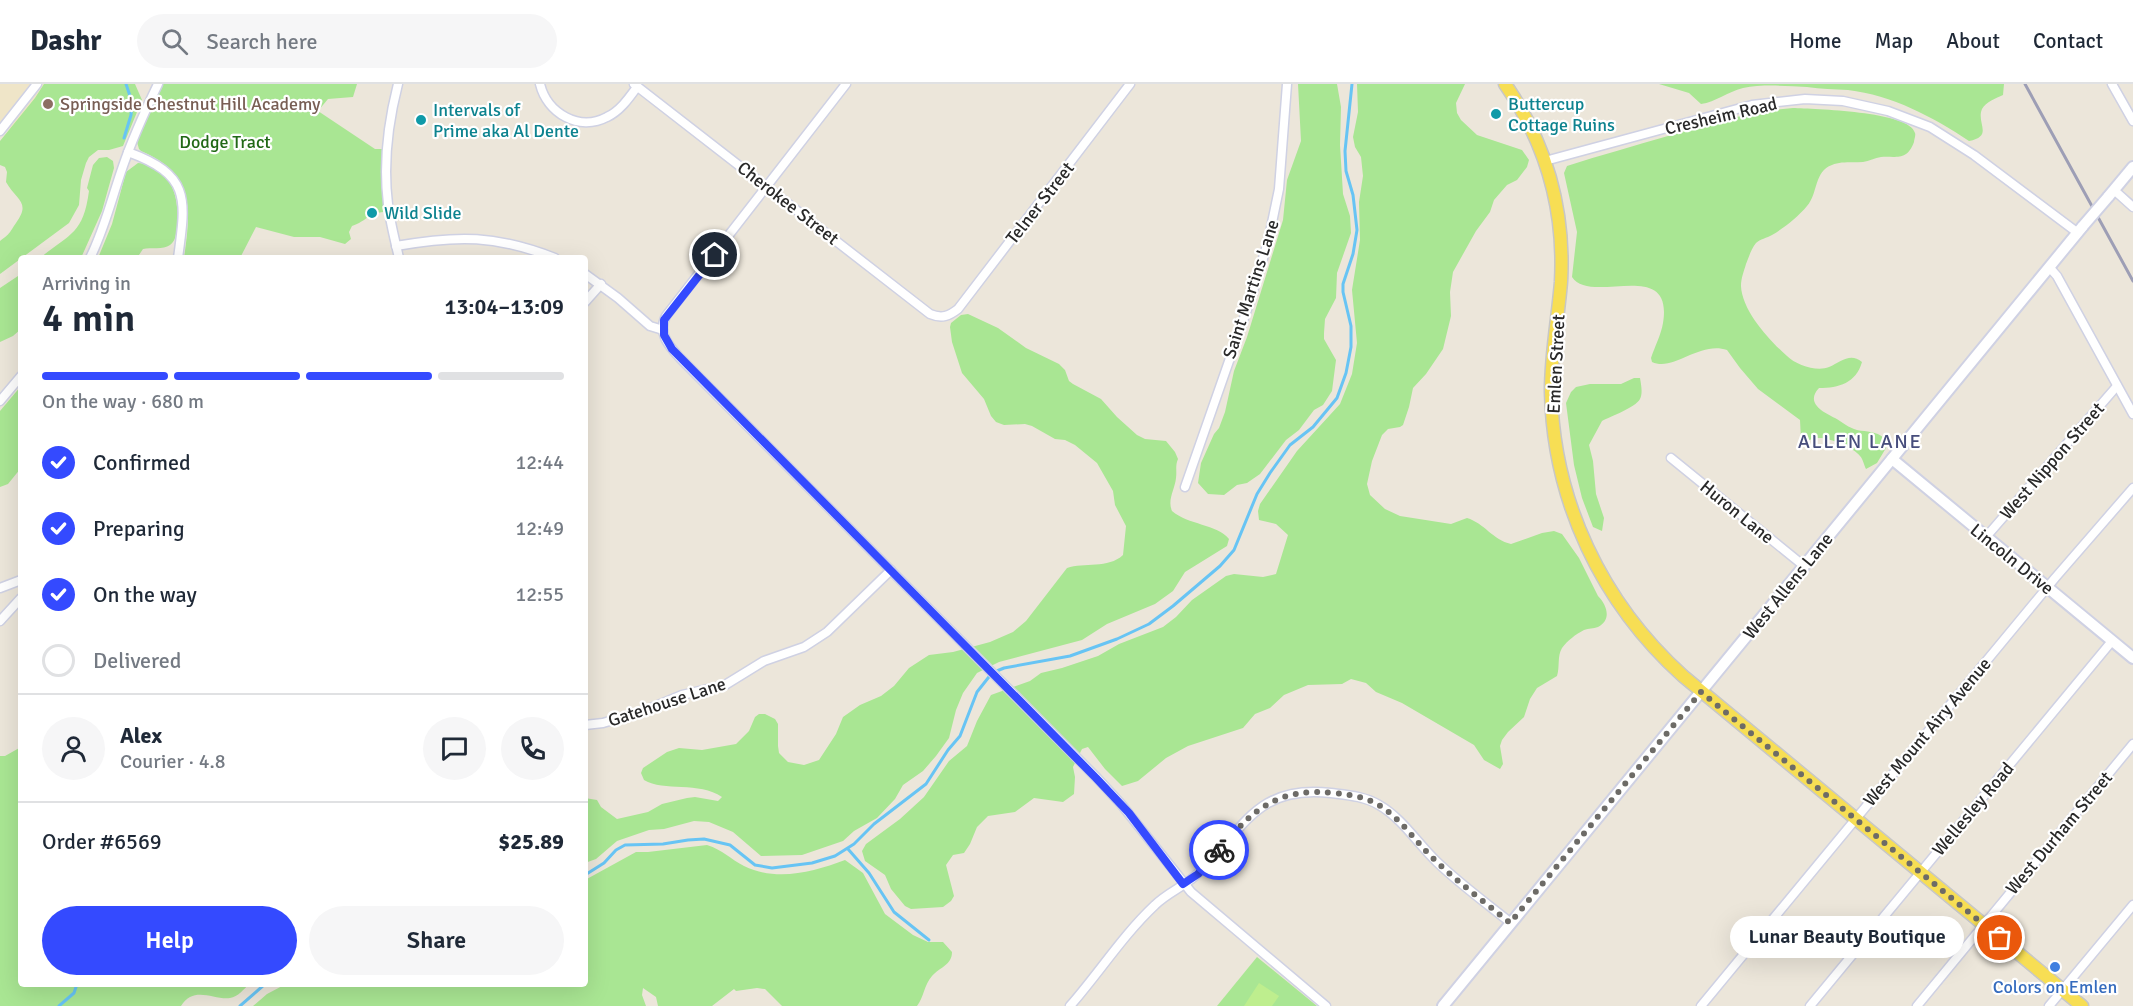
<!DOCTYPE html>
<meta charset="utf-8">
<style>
body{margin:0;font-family:Signika,sans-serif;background:#f6f6f7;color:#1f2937;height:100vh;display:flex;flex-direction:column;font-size:22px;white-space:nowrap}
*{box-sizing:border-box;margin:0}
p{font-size:20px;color:#747a83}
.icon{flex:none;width:33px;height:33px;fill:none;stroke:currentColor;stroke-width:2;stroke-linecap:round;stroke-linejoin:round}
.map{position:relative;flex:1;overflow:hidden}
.details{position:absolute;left:18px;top:171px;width:570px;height:732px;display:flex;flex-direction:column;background:#fff;border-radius:6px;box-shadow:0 6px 24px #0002}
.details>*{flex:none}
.pin{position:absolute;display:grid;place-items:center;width:51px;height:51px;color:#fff;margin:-26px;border:3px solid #fff;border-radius:50%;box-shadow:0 2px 6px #0007}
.courier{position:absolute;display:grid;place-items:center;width:60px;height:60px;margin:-30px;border:4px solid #344aff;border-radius:50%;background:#fff;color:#222;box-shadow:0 2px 8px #0007}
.bubble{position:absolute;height:42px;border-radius:21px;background:#fff;box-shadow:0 6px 24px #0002;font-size:20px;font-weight:600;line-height:42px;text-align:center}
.headline em{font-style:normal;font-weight:600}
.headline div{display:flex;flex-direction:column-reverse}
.headline{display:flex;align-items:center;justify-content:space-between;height:102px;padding:0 24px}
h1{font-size:39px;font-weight:600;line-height:45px}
.bar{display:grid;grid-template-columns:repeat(4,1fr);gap:9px 6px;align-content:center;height:72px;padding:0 24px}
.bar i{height:8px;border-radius:4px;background:#e0e1e3}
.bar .selected{background:#344aff}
.bar p{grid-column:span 4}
.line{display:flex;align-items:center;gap:15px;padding:0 24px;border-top:2px solid #e0e1e3}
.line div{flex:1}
.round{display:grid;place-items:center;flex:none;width:63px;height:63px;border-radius:32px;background:#f6f6f7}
ol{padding:0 24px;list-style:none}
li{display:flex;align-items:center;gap:18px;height:66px}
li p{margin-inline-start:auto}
li .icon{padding:6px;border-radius:50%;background:#344aff;color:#fff;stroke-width:4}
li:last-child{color:#747a83}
li i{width:33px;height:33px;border:3px solid #e0e1e3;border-radius:50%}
.button{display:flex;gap:12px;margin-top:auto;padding:12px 24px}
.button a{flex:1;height:69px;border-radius:36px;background:#344aff;color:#fff;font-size:24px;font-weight:600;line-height:69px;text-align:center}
.button a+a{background:#f6f6f7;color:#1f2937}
header{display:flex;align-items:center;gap:36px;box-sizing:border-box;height:84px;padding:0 30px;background:#fff;border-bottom:2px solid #e0e1e3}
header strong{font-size:28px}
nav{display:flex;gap:33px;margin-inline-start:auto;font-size:21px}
.search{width:420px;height:54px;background:#f6f6f7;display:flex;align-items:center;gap:15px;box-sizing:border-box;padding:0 21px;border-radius:33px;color:#747a83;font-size:22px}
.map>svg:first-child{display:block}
.education{fill:#efe5c8}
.green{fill:#a9e693}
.pitch{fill:#beee8e}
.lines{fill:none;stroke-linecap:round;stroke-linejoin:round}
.stream{stroke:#67c4f4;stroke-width:3}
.street-casing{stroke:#cfd1e3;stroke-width:11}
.secondary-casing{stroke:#cfd1e3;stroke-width:14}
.primary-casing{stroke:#c7c7c7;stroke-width:15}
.street{stroke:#fff;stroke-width:8}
.secondary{stroke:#fff;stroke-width:10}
.primary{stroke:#f7de54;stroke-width:12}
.rail{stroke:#9d9eb5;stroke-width:3}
.secondary-bridge-casing{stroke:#cfd1e3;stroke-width:14;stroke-linecap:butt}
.secondary-bridge{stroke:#fff;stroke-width:10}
.done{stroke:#6d6b67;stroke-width:6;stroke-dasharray:0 10.8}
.route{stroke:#344aff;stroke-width:8}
.education-dot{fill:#8d6e63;stroke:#fff;stroke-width:2}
.culture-dot{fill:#0f9aa8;stroke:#fff;stroke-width:2}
.shop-dot{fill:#3f7fe0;stroke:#fff;stroke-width:2}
.labels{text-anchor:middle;stroke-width:4.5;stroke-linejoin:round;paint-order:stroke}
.education-label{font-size:18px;fill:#785e54;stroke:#fff;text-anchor:start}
.culture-label{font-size:18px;fill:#0d838f;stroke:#fff;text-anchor:start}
.street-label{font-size:18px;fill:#292929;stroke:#fff}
.park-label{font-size:18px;fill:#216916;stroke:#fff}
.shop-label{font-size:18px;fill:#366cbe;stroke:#fff}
.neighbourhood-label{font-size:20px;letter-spacing:1.5px;fill:#474d7c;stroke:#fff}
</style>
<header>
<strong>Dashr</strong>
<div class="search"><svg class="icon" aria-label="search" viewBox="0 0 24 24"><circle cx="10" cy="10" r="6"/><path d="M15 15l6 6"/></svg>Search here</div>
<nav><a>Home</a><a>Map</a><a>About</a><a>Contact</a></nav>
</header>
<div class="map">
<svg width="2133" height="922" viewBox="0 0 2133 922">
<rect width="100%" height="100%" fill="#ece6da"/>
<path class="education" d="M0 0H105L86 39 0 45Z"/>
<g class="green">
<path d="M44 0H135L142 16 123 62 109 66H98L89 73 86 79 81 96 79 121 69 139 0 190V157C11 149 9 149 16 139 31 118 17 117 6 98L7 88 5 83 0 81V57L35 14Z"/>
<path d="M163 0H357L353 13 328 15 318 27 375 65H382V106L384 128C368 129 367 137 352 142L349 148 351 155 345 160 320 153H294L256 143 240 174H184C191 125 195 90 141 67L139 65 137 58Z"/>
<path d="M1298 0H1337L1341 23 1340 61 1343 110 1350 132 1351 149 1337 189 1336 214 1325 235 1324 249V255L1336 276 1332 307 1323 321 1314 326 1299 346 1286 356 1260 390 1247 399 1237 401 1224 411 1208 410 1198 399 1201 379 1214 350 1219 344 1225 328 1234 287 1247 253 1283 136 1287 96 1301 57Z"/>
<path d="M1357 0H1465L1456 19 1457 29 1461 36 1477 51 1522 66 1529 76 1527 83 1517 96 1507 101 1494 116 1490 128 1476 147 1453 188 1450 208 1451 232 1443 265 1426 290 1413 304 1409 323 1403 341 1400 343 1388 345 1382 351 1372 377 1367 400 1370 411 1385 425 1400 432 1451 440 1467 434C1484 439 1493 456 1511 460L1542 449 1554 447 1562 450 1579 474 1598 512C1607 521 1612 536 1598 543 1593 545 1589 544 1584 546 1576 550 1567 557 1562 564 1557 572 1560 583 1557 592L1537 604 1530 615 1524 633 1508 648 1502 656 1500 662 1503 680 1500 685 1484 676 1474 661 1402 619 1376 608 1366 599 1351 595 1342 600 1308 601 1284 611 1270 624 1255 630 1243 644 1188 662 1166 674 1138 697 1122 702 1105 685 1088 663 1082 665 1073 683 1075 693 1074 710 1063 718 1034 714 1015 728 988 732 977 743 970 760 964 769 953 771 946 781 954 812 951 817 943 823 911 825 905 822 891 805 885 791 865 777 862 767 866 760 900 735 924 713 949 677 967 662 977 637 991 611 1030 597 1041 589 1062 584 1098 572 1119 560 1163 543 1176 533 1192 516 1226 492 1234 490 1263 493 1276 490 1288 451 1276 440 1259 436 1258 427 1260 420 1297 367 1340 320 1352 290 1357 259 1352 206 1360 156 1359 118 1363 92 1361 73 1355 63 1353 53 1358 28Z"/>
<path d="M1659 0H2004L2003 11C1996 14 1986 18 1982 25 1976 39 1994 52 1969 57 1933 33 1892 11 1848 6 1834 5 1821 5 1807 3 1786 2 1763 0 1743 4 1727 8 1716 18 1701 20L1689 9Z"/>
<path d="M1793 24C1813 25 1910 27 1915 49 1916 51 1914 56 1914 58 1907 77 1897 72 1881 73 1875 74 1869 77 1863 78 1853 79 1841 77 1832 81 1814 87 1818 110 1807 122 1798 133 1784 144 1772 151 1767 154 1760 155 1756 159 1751 165 1749 173 1746 180 1744 187 1741 194 1741 202 1742 227 1770 257 1787 272 1796 281 1817 288 1829 283 1841 278 1850 268 1862 278 1856 299 1839 304 1819 304 1805 319 1823 328 1835 334 1842 338 1849 344 1857 346 1867 348 1876 347 1884 354L1886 364 1877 379 1866 385C1864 381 1863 375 1860 372 1854 364 1830 354 1820 354 1812 354 1808 358 1801 356L1800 336 1758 305 1740 284 1727 266C1699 257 1674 288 1652 278L1651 274C1655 262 1661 251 1663 239 1674 172 1590 222 1572 193L1577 148 1564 89 1567 82C1601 71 1634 62 1668 52 1710 40 1750 27 1793 24Z"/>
<path d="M107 73 113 77 114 84 102 127 81 174H40C70 149 83 151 89 107L87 104 93 81 99 74Z"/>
<path d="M138 79C172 81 180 115 177 143 176 149 176 157 170 161 163 166 151 163 143 165L137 174H98L112 140 126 88Z"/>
<path d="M21 190V245L13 252 0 258V204Z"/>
<path d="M968 230 998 244 1026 264 1059 280 1065 286 1069 297 1073 300 1101 315 1117 333 1137 351 1145 355 1166 357 1175 368 1178 375C1175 382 1177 386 1176 394 1175 405 1167 416 1172 427 1188 441 1217 440 1229 455L1227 462 1185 488 1173 507 1155 520 1107 540 1082 556 999 578 977 589 963 609 956 626 949 654 936 672 923 687 903 701 895 715 877 734 854 747 843 757 802 771 761 772 733 748 709 738 694 737 664 745 649 746 617 757 596 775 585 779V714L597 716 601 723 617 735 648 728 662 720 687 714 695 713 718 717 722 713C699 697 664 708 644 696L641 689 643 684 667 668 679 664 702 666 736 660 749 647 755 633 759 630H765L775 635 778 640V662L779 669 788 678 804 681 819 676 836 650 843 633 860 621 881 612 894 602 909 584 929 571 953 568 990 558 1013 548 1026 537 1067 484C1084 478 1108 485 1123 471L1126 442 1115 421 1113 407 1097 379 1075 361 1065 356 1055 355 1032 342 1025 340 1004 341 996 338 991 332 984 315 962 289 952 258 950 243 951 239 961 231Z"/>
<path d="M1634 294H1640C1641 300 1643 309 1640 315 1635 324 1611 332 1602 337L1589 361 1593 377 1596 410 1604 434 1602 447 1593 443 1582 414 1574 381 1566 319 1571 308 1576 303 1590 300H1621Z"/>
<path d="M21 302V384L8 400 0 403V327Z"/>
<path d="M21 663V900H249C244 905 238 913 230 914 213 916 194 901 181 922H0V672H5Z"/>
<path d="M707 761C723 766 730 775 744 782 777 798 813 788 845 776L863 789 885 830 913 851 928 858H943L952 868C952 881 940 883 932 892 924 901 924 913 917 922H782L765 905 757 904 736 907 734 905 712 922H658L656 913 643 904 642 911 646 922H253L267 910 286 900H585V796L636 768H648Z"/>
<path d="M1257 873 1317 922H1217Z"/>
</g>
<path class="pitch" d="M1259 899 1279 912 1272 922H1244Z"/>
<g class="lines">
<g class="stream">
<path d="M124 54 131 31 132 18 126 0"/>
<path d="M848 765 869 789 894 828 929 856"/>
<path d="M585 791 604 779 616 766 625 761 663 760 688 756 704 755 730 761 755 781 772 784 812 779 835 772 854 760 874 740 926 700 948 666 960 652 977 608 992 589 1004 584 1070 572 1117 555 1149 540 1173 522 1220 482 1234 466 1257 410 1270 389 1290 361 1313 343 1337 314 1346 289 1351 263V242L1343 208V200L1353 170 1357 146 1353 111 1346 87 1345 67 1352 0"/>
<path d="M59 922 74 909 77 900"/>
<path d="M240 922 265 900"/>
</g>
<g class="street-casing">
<g id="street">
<path d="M398 0C388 39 383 80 388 120 390 138 395 156 399 174"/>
<path d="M540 0C547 29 579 48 607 33 620 27 629 14 637 3"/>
<path d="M634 0 930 230C942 235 949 232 958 225L1130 0"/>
<path d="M846 0 666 232C657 249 669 262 680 274L1097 694 1121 720 1191 808 1326 922"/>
<path d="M2112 0 2133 37"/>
<path d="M0 47 37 0"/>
<path d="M128 68C191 91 186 115 178 174"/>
<path d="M1545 77 1752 21 1805 15 1843 17 1888 27 1930 43 1974 71 2078 149"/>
<path d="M2114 106 2133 123"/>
<path d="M396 162C458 151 496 151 555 174"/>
<path d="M90 174C105 144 112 113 123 82 133 53 145 27 158 0"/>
<path d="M2050 184 2057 192 2133 330"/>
<path d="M585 190 618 214 650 242 663 246"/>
<path d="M585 218 601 200"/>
<path d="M0 317 21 292"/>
<path d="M1671 374 1804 482"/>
<path d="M1185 403 1250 217 1268 158 1279 105 1287 0"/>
<path d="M1986 453 2117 302"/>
<path d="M0 504 21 496"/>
<path d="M0 537 21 514"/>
<path d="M585 641 603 639 646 626 682 611 725 601 764 577 804 563 827 548 891 486"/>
<path d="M1070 922C1099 889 1123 851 1155 821 1167 809 1183 803 1195 792 1243 749 1253 700 1331 709 1347 711 1364 712 1379 721 1402 734 1418 760 1437 778 1460 800 1486 819 1511 839"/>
<path d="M1701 922 2055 494 2133 404"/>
<path d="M1810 922 2112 557"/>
<path d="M1917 922 2133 660"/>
<path d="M2049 922 2133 821"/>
</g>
</g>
<g class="secondary-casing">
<g id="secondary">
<path d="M2108 113 2133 83"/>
<path d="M1892 375 2133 574"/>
<path d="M1443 922 2083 142"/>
</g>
</g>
<g class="primary-casing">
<path id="primary" d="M1505 0C1546 59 1565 126 1561 198 1558 234 1551 270 1551 307 1553 417 1602 519 1683 592L2082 922"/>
</g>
<use href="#street" class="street"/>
<use href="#secondary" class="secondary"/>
<use href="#primary" class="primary"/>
<path class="rail" d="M2025 0 2133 197"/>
<g class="secondary-bridge-casing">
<path id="secondary-bridge" d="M2083 142 2108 113"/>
</g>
<use href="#secondary-bridge" class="secondary-bridge"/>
</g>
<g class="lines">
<path class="done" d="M1219 766C1253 725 1278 703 1335 709 1353 711 1371 714 1386 726 1405 740 1419 762 1437 778 1460 800 1486 819 1510 839L1701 608 2000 854"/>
<path class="route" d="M715 171 664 236V251L672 265 1096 694 1129 729 1183 800 1198 790 1219 766"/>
</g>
<circle class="education-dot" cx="48" cy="20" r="6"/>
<g class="culture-dot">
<circle cx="1496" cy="30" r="6"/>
<circle cx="421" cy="36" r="6"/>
<circle cx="372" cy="129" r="6"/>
</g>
<circle class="shop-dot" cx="2055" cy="883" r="6"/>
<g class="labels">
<g class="education-label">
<text x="60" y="26">Springside Chestnut Hill Academy</text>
</g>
<g class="culture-label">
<text x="1508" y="26">Buttercup<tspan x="1508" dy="21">Cottage Ruins</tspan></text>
<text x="433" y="32">Intervals of<tspan x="433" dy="21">Prime aka Al Dente</tspan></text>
<text x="384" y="135">Wild Slide</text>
</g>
<g class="street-label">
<text transform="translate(1721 32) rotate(-13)" y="6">Cresheim Road</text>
<text transform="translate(788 119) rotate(38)" y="6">Cherokee Street</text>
<text transform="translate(1040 119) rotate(-52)" y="6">Telner Street</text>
<text transform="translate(1251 205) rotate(-72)" y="6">Saint Martins Lane</text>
<text transform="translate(1556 280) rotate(-87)" y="6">Emlen Street</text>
<text transform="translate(2052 377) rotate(-49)" y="6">West Nippon Street</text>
<text transform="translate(1737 428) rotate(39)" y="6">Huron Lane</text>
<text transform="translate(2012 475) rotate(39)" y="6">Lincoln Drive</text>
<text transform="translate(1788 502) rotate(-51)" y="6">West Allens Lane</text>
<text transform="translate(667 618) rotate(-18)" y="6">Gatehouse Lane</text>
<text transform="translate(1927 648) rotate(-50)" y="6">West Mount Airy Avenue</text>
<text transform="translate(1973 725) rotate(-50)" y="6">Wellesley Road</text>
<text transform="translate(2059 749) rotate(-50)" y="6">West Durham Street</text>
</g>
<g class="park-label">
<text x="225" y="64">Dodge Tract</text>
</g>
<g class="shop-label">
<text x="2055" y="909">Colors on Emlen</text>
</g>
<g class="neighbourhood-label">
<text x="1860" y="364">ALLEN LANE</text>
</g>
</g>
</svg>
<div class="pin" style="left:2000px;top:854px;background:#ea580c"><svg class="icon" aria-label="bag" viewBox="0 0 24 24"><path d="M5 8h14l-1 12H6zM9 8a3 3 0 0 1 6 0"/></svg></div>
<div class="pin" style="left:715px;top:171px;background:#1f2937"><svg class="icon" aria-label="home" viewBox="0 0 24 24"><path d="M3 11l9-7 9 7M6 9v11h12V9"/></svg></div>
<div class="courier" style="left:1219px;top:766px"><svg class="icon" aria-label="bike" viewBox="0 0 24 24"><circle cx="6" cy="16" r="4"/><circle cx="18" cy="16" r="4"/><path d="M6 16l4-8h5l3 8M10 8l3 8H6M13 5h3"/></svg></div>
<div class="bubble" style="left:1730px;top:832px;width:234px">Lunar Beauty Boutique</div>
<section class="details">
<div class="headline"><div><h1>4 min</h1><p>Arriving in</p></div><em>13:04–13:09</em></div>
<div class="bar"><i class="selected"></i><i class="selected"></i><i class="selected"></i><i></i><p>On the way · 680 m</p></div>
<ol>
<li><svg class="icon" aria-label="check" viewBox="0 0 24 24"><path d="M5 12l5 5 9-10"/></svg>Confirmed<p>12:44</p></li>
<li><svg class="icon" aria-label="check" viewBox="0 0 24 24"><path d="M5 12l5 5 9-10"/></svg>Preparing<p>12:49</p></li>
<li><svg class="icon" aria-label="check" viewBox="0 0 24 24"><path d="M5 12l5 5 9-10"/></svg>On the way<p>12:55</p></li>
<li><i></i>Delivered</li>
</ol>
<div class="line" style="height:108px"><a class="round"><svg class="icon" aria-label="person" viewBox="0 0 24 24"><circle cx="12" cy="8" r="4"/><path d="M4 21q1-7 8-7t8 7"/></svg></a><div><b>Alex</b><p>Courier · 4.8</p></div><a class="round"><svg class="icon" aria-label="chat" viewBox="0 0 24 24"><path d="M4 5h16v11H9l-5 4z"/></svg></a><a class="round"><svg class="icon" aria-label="phone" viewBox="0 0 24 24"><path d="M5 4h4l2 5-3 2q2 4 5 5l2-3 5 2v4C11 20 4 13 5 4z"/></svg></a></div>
<div class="line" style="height:78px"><div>Order #6569</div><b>$25.89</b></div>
<div class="button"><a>Help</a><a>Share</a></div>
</section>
</div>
